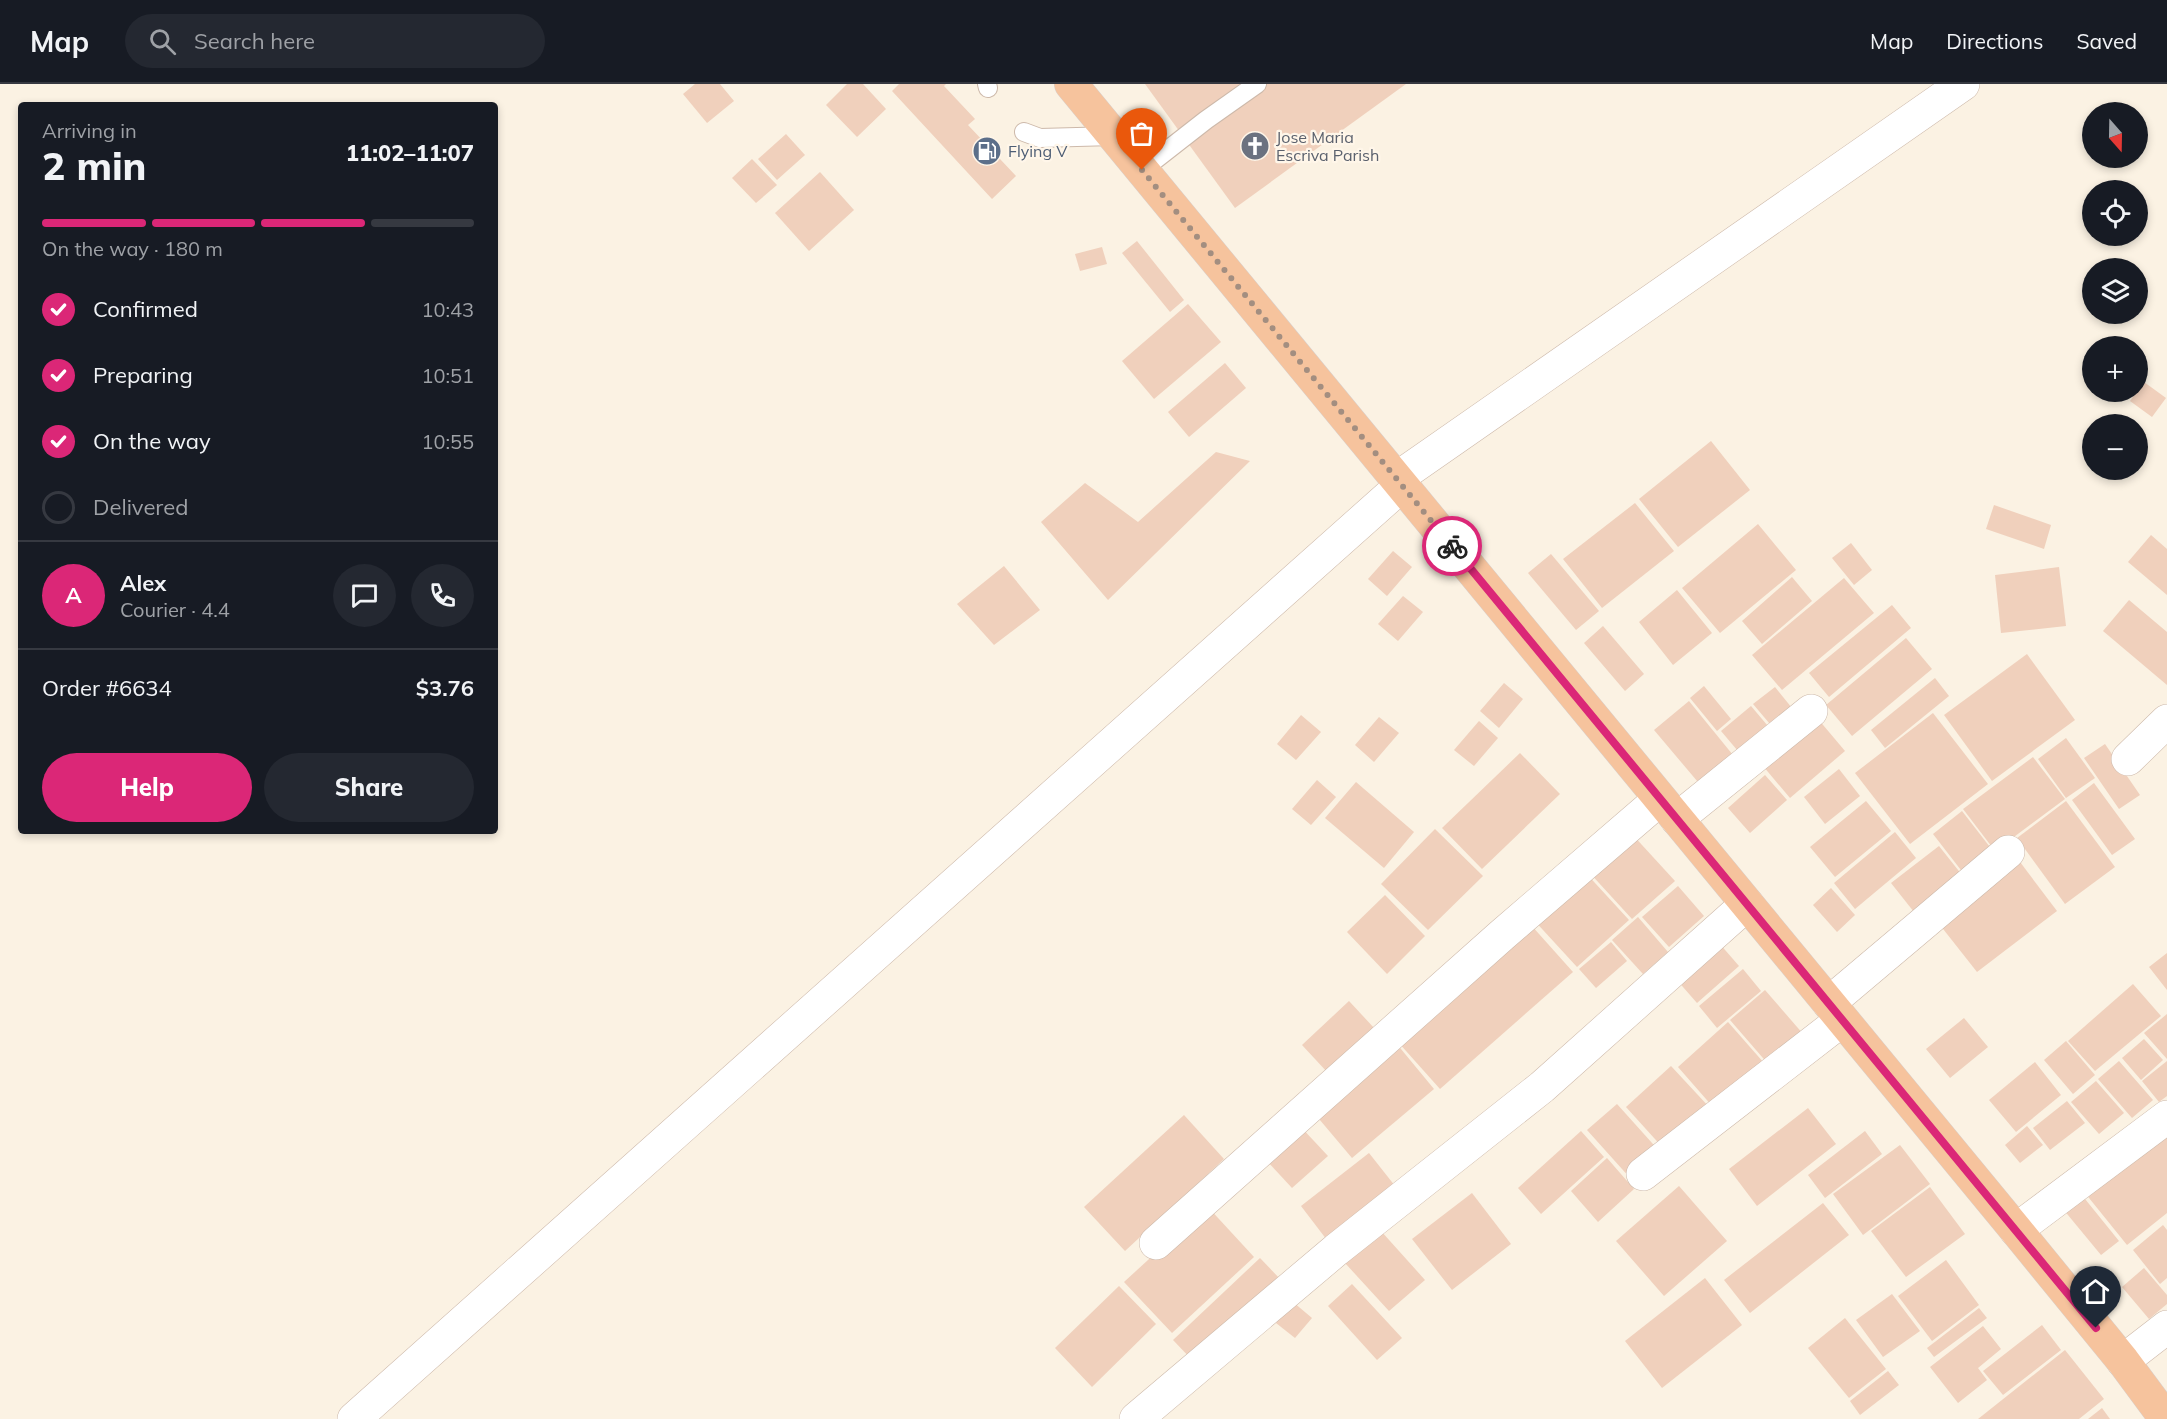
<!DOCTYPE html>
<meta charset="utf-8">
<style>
body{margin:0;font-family:Mulish,sans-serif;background:#242831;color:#f1f3f6;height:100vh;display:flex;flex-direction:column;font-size:22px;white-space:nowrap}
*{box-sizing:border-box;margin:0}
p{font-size:20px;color:#9ea1a6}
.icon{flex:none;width:33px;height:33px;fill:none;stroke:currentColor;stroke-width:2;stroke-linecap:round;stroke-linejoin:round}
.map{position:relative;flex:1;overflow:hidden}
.side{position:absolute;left:18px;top:18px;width:480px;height:732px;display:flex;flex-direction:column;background:#171b24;border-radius:6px;box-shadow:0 3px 9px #0003}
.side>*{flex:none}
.needle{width:39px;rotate:160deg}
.fabs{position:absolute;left:2082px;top:18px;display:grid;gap:12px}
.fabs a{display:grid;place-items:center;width:66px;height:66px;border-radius:50%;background:#171b24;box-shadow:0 3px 9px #0003;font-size:30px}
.pin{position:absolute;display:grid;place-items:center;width:51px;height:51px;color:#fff;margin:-62px -26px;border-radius:50% 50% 50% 0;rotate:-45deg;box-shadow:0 0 6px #0007}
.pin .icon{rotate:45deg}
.courier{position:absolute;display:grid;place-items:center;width:60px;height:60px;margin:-30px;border:4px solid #db2777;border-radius:50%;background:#fff;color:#222;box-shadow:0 2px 8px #0007}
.summary em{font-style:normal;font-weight:800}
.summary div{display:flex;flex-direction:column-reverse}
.summary{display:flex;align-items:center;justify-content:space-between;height:102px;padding:0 24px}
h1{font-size:39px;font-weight:800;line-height:45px}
.bar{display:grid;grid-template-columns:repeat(4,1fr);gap:9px 6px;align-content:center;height:72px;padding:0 24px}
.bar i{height:8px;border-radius:4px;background:#363941}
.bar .on{background:#db2777}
.bar p{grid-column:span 4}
.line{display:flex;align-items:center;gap:15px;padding:0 24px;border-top:2px solid #363941}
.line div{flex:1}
.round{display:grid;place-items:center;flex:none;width:63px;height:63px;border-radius:32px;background:#242831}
ol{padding:0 24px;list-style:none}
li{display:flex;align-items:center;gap:18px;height:66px}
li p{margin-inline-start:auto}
li .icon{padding:6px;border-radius:50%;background:#db2777;color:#fff;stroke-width:4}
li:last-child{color:#9ea1a6}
li i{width:33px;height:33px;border:3px solid #363941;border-radius:50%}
.cta{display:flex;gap:12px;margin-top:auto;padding:12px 24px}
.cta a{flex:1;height:69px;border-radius:36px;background:#db2777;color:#fff;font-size:24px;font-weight:800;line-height:69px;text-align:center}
.cta a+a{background:#242831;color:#f1f3f6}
header{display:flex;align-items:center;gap:36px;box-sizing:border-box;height:84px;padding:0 30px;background:#171b24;border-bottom:2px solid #363941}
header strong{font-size:28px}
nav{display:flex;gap:33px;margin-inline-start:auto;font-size:21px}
.search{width:420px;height:54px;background:#242831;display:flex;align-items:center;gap:15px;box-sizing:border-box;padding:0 21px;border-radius:33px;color:#9ea1a6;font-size:22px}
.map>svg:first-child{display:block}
.building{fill:#f0d0bc}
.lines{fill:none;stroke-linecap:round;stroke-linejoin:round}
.service-casing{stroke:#cdb9aa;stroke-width:20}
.minor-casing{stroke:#cdb9aa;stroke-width:34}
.tertiary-casing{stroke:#cdb9aa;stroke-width:34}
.trunk-casing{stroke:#d8d0cc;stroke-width:34}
.service{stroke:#fff;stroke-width:18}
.minor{stroke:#fff;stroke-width:33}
.tertiary{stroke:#fff;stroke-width:33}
.trunk{stroke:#f6c39d;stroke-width:33}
.done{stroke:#a38e80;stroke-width:6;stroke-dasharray:0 10.8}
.route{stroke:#db2777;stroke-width:8}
.labels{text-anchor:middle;stroke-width:4.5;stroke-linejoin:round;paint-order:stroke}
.worship-label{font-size:16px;fill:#5b616d;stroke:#fff6e9;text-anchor:start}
.service-label{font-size:16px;fill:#4e5e75;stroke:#fff6e9;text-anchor:start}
</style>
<header>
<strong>Map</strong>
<div class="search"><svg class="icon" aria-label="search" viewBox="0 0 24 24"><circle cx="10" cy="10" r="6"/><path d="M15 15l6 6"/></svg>Search here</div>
<nav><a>Map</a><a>Directions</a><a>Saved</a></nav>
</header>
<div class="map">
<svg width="2167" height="1335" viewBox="0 0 2167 1335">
<rect width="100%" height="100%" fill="#fbf2e3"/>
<g class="building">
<path d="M695 0H720L734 17 707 39 683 10Z"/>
<path d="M847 0H863L886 25 857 53 826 21Z"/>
<path d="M899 0H946L944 2 975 35 968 41 1016 92 992 115 892 7Z"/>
<path d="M1145 0H1406L1235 124Z"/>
<path d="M786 50 805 71 777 96 758 75Z"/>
<path d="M752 75 777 101 756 119 732 94Z"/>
<path d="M820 88 854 126 809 167 775 129Z"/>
<path d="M1137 157 1184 216 1170 228 1122 169Z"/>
<path d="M1102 163 1107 180 1080 187 1075 170Z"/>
<path d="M1188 220 1221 258 1154 315 1122 277Z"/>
<path d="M1225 279 1246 304 1189 353 1168 328Z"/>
<path d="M2144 298 2166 314 2152 333 2130 317Z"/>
<path d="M1711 357 1750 406 1678 463 1639 415Z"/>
<path d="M1216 368 1250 377 1108 516 1041 438 1085 399 1138 438Z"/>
<path d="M1635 419 1674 467 1602 524 1563 475Z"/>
<path d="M1994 421 2051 441 2044 465 1986 445Z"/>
<path d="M1758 440 1796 486 1720 549 1682 504Z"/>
<path d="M2151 451 2167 465V511L2128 478Z"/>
<path d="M1851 459 1872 486 1854 501 1832 474Z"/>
<path d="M1393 467 1412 483 1387 512 1368 495Z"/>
<path d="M1551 470 1599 527 1576 546 1528 489Z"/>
<path d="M1004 482 1040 526 994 561 957 520Z"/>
<path d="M2059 483 2066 542 2001 549 1995 491Z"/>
<path d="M1792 493 1812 517 1762 560 1742 537Z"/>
<path d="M1844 494 1874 529 1782 606 1752 571Z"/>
<path d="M1677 506 1712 549 1673 581 1639 538Z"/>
<path d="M1403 512 1423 528 1398 557 1378 540Z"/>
<path d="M2129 516 2167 548V601L2103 547Z"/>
<path d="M1892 521 1911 544 1829 613 1809 589Z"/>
<path d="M1603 542 1644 590 1625 607 1584 559Z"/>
<path d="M1906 554 1932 585 1852 652 1826 621Z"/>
<path d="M2027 570 2075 636 1992 697 1944 631Z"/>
<path d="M1935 594 1949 612 1885 664 1871 646Z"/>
<path d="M1504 599 1523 615 1499 644 1480 627Z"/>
<path d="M1704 602 1731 635 1717 647 1690 614Z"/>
<path d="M1775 603 1796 629 1775 646 1753 620Z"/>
<path d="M1689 617 1737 676 1703 704 1654 646Z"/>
<path d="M1751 622 1773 648 1743 673 1721 647Z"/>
<path d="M1933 629 1988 700 1910 760 1855 689Z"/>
<path d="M1301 631 1321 648 1296 676 1277 660Z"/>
<path d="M1379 633 1399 649 1374 678 1355 661Z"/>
<path d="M1818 635 1845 667 1790 714 1763 682Z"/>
<path d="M1479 637 1498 654 1474 682 1454 666Z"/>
<path d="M2066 654 2095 694 2066 714 2038 675Z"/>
<path d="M2105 660 2140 711 2119 725 2084 674Z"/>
<path d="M1520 669 1560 710 1482 785 1442 744Z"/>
<path d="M2033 673 2065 715 1995 767 1963 725Z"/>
<path d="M1839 685 1860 712 1825 740 1804 713Z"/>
<path d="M1765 691 1787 716 1750 749 1728 724Z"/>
<path d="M1317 696 1336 713 1311 741 1292 725Z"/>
<path d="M1356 698 1414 748 1384 784 1325 734Z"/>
<path d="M2094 699 2135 755 2112 771 2072 716Z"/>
<path d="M1866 717 1891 747 1835 793 1810 763Z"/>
<path d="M2066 717 2115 783 2065 820 2017 754Z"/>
<path d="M1962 727 1993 767 1964 790 1933 750Z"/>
<path d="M1435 745 1483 792 1428 846 1381 800Z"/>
<path d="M1895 748 1916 774 1855 825 1834 799Z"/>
<path d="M1631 749 1675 797 1632 835 1588 787Z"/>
<path d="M1939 762 1962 791 1914 828 1891 799Z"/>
<path d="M2017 774 2057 827 1977 888 1936 836Z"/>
<path d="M1584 787 1629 836 1577 883 1532 834Z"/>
<path d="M1678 802 1704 832 1669 863 1642 833Z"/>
<path d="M1831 804 1855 831 1837 848 1813 821Z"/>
<path d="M1385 811 1425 852 1387 890 1347 848Z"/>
<path d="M1638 833 1668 868 1643 890 1612 856Z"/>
<path d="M1531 841 1573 888 1440 1005 1398 958Z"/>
<path d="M1611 858 1627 877 1596 904 1579 885Z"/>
<path d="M1719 859 1739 882 1697 919 1676 895Z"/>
<path d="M2167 869V906L2149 883Z"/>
<path d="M1743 885 1761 907 1717 944 1699 922Z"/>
<path d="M2133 900 2161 932 2095 987 2068 957Z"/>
<path d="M1765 906 1804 951 1769 981 1730 936Z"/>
<path d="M1349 917 1375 945 1328 989 1302 961Z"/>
<path d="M2167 930V975L2144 949Z"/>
<path d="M1964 934 1988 963 1950 994 1926 965Z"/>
<path d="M1728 938 1764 979 1713 1023 1678 983Z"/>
<path d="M2144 955 2163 976 2141 996 2122 974Z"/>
<path d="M2066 957 2095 991 2073 1010 2044 976Z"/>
<path d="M1396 959 1434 1005 1352 1074 1314 1029Z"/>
<path d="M2119 977 2153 1016 2132 1034 2098 995Z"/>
<path d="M2167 977V1012L2159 1018 2142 997Z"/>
<path d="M2035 978 2061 1011 2016 1048 1989 1016Z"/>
<path d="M1671 982 1710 1024 1664 1065 1626 1023Z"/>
<path d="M2096 997 2124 1029 2099 1050 2071 1018Z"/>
<path d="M2067 1017 2085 1039 2050 1066 2033 1044Z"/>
<path d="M1617 1020 1661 1069 1631 1095 1587 1046Z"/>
<path d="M1808 1024 1836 1060 1757 1122 1729 1085Z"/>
<path d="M1184 1031 1224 1075 1125 1167 1084 1123Z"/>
<path d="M1300 1042 1328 1072 1292 1104 1265 1075Z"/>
<path d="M2027 1042 2043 1061 2020 1079 2005 1061Z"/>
<path d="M2167 1043V1129L2127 1161 2085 1109Z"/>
<path d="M1581 1047 1604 1073 1541 1130 1518 1104Z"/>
<path d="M1865 1047 1882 1070 1825 1114 1808 1091Z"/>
<path d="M1900 1061 1930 1100 1863 1151 1833 1110Z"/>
<path d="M1369 1069 1399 1107 1330 1160 1301 1122Z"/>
<path d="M1607 1074 1634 1105 1598 1138 1571 1107Z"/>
<path d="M1679 1102 1727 1157 1664 1212 1616 1157Z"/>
<path d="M1930 1103 1965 1150 1906 1193 1871 1147Z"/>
<path d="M1472 1109 1511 1160 1452 1206 1412 1155Z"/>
<path d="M2081 1110 2119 1157 2101 1171 2063 1125Z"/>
<path d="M1823 1119 1849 1151 1750 1229 1724 1196Z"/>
<path d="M1207 1122 1254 1173 1172 1249 1124 1198Z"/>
<path d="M2163 1141 2167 1146V1194L2160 1200 2133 1166Z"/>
<path d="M1381 1147 1425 1196 1389 1227 1345 1179Z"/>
<path d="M1260 1174 1281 1196 1194 1278 1173 1256Z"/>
<path d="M1946 1176 1979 1221 1932 1257 1898 1212Z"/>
<path d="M2144 1184 2167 1211V1220L2149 1235 2122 1203Z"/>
<path d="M1705 1194 1742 1241 1662 1304 1625 1257Z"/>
<path d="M1352 1200 1402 1254 1377 1276 1328 1222Z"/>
<path d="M1119 1202 1156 1240 1092 1303 1055 1264Z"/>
<path d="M1892 1210 1920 1247 1883 1273 1856 1236Z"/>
<path d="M1293 1218 1312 1234 1295 1254 1276 1239Z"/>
<path d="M1979 1224 1987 1234 1934 1273 1927 1264Z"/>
<path d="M1845 1234 1886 1285 1849 1314 1808 1264Z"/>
<path d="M2042 1241 2061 1266 2003 1311 1983 1287Z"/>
<path d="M1983 1242 2001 1265 1978 1284 1987 1296 1958 1319 1930 1283Z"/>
<path d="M2065 1266 2104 1315 2079 1335H1978Z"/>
<path d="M1888 1287 1899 1301 1860 1331 1850 1317Z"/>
<path d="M2102 1324 2110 1335H2088Z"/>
</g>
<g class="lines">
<g class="service-casing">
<g id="service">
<path d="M987 0 988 4"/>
<path d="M1024 48 1040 54 1114 52"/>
<path d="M1142 86 1206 36 1257 0"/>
</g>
</g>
<g class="minor-casing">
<g id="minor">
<path d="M2128 675 2167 637"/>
<path d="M1677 735 1811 627"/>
<path d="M1829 919 2008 768"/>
<path d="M1643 1090 1842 936"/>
<path d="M2016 1146 2167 1033"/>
<path d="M1156 1159 1502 851 1660 715"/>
<path d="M2123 1277 2167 1243"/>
<path d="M354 1335 1402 401"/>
<path d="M1136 1335 1336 1166 1542 1003 1747 820"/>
</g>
</g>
<g class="tertiary-casing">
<path id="tertiary" d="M1396 395 1963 0"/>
</g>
<g class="trunk-casing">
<path id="trunk" d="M1071 0 2016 1146 2123 1277 2166 1335"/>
</g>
<use href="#service" class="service"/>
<use href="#minor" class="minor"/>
<use href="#tertiary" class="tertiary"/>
<use href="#trunk" class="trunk"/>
</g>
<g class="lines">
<path class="done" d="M1142 86 1452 462"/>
<path class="route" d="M1452 462 2096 1244"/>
</g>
<defs>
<g id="church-disc" transform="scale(1.5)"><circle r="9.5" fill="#6b7280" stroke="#fff6e9"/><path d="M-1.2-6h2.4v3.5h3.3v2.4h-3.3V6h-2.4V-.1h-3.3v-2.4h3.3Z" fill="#fff"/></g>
<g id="fuel-disc" transform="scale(1.5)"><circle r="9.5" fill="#5c6f8a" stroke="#fff6e9"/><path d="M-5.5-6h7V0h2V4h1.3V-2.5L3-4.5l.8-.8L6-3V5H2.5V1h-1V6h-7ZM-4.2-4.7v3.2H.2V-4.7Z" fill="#fff"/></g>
</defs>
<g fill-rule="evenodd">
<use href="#church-disc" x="1255" y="62"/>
<use href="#fuel-disc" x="987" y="67"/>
</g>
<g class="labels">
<g class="worship-label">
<text x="1276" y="59">Jose Maria<tspan x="1276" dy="18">Escriva Parish</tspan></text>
</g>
<g class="service-label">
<text x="1008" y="73">Flying V</text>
</g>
</g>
</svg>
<div class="fabs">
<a><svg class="needle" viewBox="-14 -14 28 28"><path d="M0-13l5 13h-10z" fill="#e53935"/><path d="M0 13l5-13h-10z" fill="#9ea1a6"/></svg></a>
<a><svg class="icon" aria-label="locate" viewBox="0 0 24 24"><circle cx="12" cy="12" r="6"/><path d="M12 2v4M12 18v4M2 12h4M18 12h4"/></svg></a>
<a><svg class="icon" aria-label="layers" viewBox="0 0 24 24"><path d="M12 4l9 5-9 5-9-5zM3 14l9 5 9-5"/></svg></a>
<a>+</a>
<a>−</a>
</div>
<div class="pin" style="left:1142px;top:86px;background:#ea580c"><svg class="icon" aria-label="bag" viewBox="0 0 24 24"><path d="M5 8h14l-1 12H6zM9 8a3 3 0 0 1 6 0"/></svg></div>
<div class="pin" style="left:2096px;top:1244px;background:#1f2937"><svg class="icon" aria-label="home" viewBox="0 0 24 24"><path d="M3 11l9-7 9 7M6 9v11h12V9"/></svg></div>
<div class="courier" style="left:1452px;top:462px"><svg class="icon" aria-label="bike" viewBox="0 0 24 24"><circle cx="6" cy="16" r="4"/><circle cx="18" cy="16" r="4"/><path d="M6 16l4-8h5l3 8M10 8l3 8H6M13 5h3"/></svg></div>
<section class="side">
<div class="summary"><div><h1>2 min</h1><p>Arriving in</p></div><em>11:02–11:07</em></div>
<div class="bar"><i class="on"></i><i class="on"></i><i class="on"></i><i></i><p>On the way · 180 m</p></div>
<ol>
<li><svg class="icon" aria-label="check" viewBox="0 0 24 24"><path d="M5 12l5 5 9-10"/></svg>Confirmed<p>10:43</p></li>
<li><svg class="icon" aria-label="check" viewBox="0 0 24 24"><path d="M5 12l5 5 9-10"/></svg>Preparing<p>10:51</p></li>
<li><svg class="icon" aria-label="check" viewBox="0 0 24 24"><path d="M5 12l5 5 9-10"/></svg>On the way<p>10:55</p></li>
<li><i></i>Delivered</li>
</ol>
<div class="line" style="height:108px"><b class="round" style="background:#db2777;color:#fff">A</b><div><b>Alex</b><p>Courier · 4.4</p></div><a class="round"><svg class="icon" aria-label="chat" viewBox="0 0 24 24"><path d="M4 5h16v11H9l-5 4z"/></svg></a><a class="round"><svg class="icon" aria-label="phone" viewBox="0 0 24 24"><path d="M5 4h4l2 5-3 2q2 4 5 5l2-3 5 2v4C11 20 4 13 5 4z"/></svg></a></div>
<div class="line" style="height:78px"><div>Order #6634</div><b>$3.76</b></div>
<div class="cta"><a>Help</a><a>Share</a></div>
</section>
</div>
